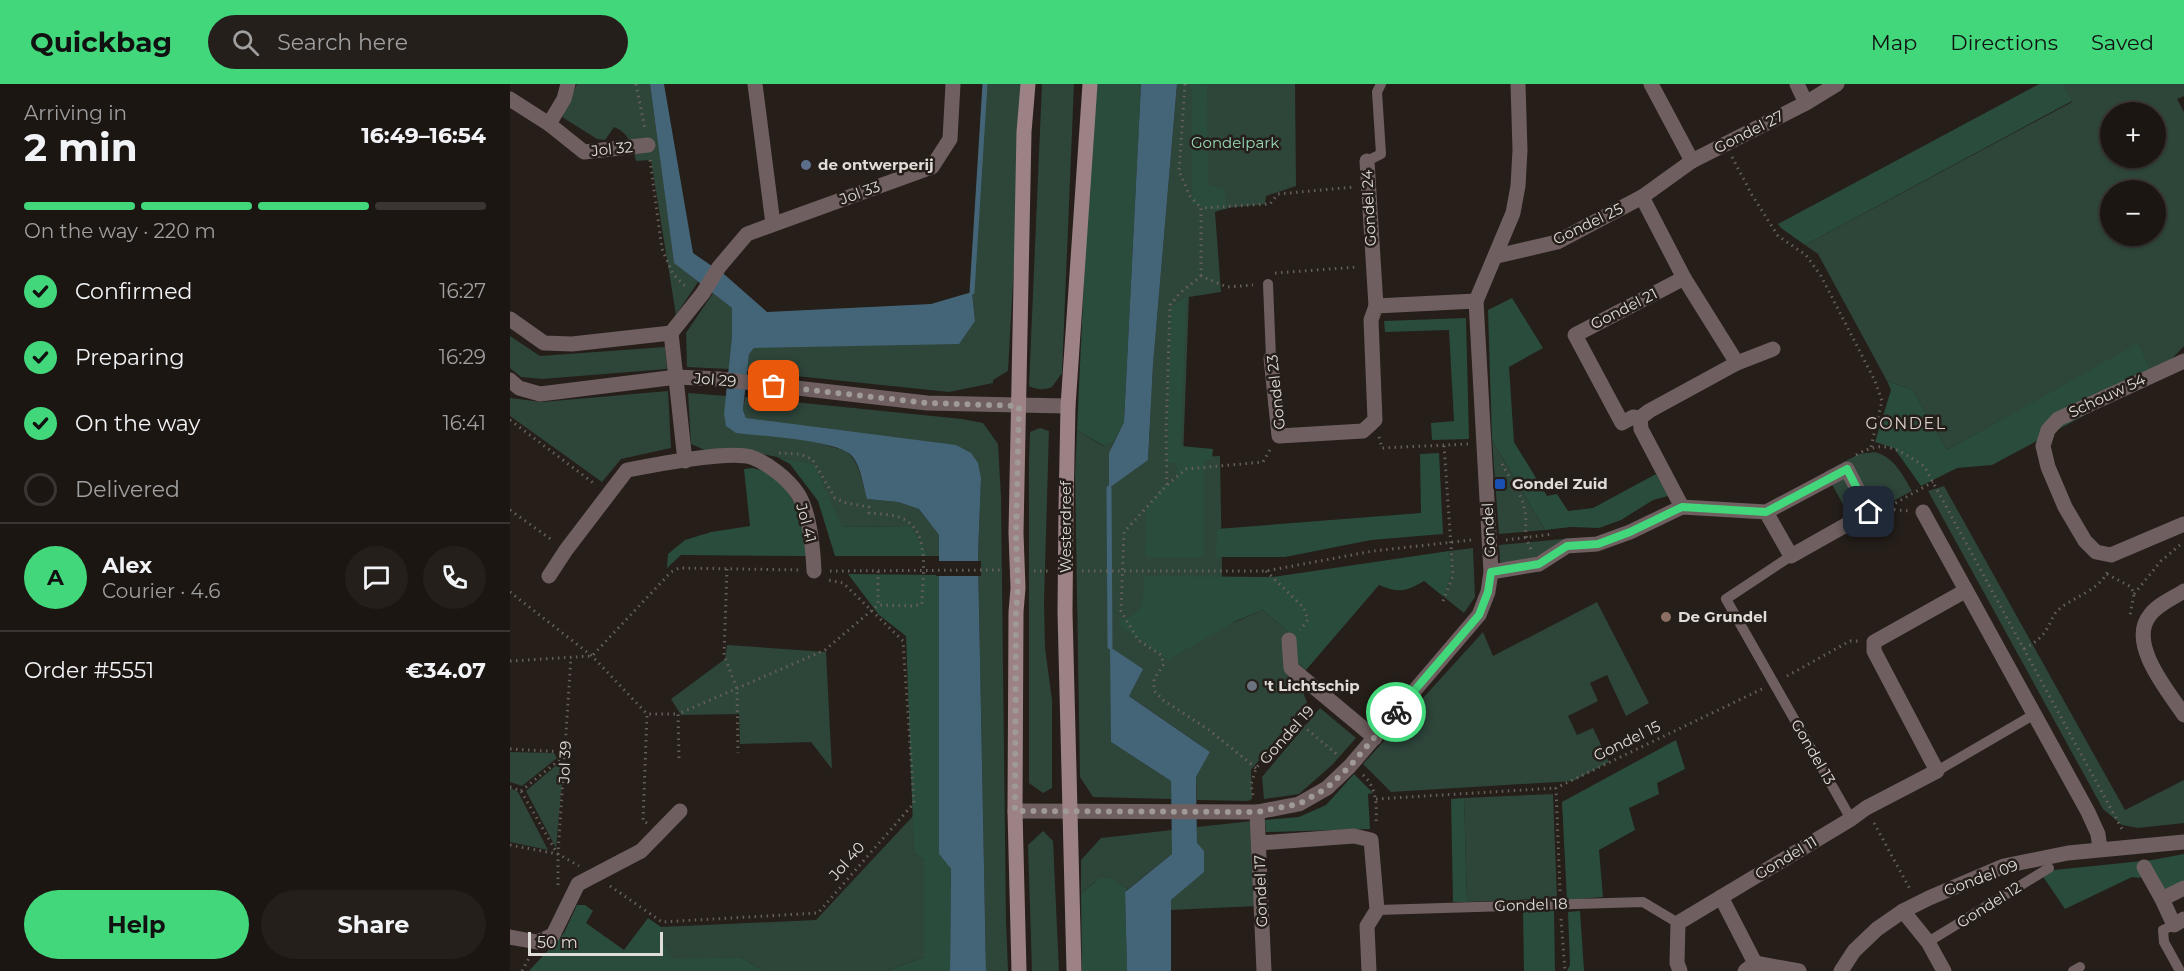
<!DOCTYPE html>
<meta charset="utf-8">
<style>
body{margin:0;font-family:Montserrat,sans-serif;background:#251f1c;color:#f1f3f6;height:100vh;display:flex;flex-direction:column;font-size:22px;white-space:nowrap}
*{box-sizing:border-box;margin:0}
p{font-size:20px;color:#a09fa0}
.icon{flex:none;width:33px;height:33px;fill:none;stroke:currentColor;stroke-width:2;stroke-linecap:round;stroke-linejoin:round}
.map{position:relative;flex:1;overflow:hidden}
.details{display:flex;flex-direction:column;background:#1c1613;width:510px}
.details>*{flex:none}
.buttons{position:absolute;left:1590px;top:18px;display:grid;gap:12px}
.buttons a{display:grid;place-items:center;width:66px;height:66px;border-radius:50%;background:#1c1613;box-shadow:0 2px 4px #0004,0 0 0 2px #3a3533;font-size:30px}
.scale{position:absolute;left:18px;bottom:15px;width:135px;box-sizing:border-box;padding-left:6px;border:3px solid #e0dcd8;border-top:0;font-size:16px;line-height:21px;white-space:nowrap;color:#e0dcd8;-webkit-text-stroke:4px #251e19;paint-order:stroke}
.pin{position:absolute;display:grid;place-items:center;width:51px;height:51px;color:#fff;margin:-26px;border-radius:12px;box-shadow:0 3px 9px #0006}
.courier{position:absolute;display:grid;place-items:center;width:60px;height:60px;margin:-30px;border:4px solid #43d77b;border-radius:50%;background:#fff;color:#222;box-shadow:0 2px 8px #0007}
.headline em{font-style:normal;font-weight:700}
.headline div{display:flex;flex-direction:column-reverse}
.headline{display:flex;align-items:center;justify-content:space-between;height:102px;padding:0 24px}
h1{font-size:39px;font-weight:700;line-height:45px}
.bar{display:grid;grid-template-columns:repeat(4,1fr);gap:9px 6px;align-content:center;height:72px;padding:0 24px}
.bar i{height:8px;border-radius:4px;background:#3a3533}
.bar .current{background:#43d77b}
.bar p{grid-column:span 4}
.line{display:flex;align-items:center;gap:15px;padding:0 24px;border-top:2px solid #3a3533}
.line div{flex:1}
.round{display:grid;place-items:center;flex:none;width:63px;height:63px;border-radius:32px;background:#251f1c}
ol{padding:0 24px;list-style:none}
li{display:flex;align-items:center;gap:18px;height:66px}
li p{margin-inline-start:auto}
li .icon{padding:6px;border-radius:50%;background:#43d77b;color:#111;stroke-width:4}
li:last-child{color:#a09fa0}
li i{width:33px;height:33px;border:3px solid #3a3533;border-radius:50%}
.action{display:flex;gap:12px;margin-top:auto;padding:12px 24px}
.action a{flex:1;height:69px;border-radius:36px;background:#43d77b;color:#111;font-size:24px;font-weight:700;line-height:69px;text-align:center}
.action a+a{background:#251f1c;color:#f1f3f6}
header{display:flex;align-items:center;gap:36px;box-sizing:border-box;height:84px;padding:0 30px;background:#43d77b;color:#111}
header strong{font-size:28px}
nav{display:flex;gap:33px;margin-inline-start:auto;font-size:21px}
.search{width:420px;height:54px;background:#251f1c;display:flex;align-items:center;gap:15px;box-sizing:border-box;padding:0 21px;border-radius:33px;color:#a09fa0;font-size:22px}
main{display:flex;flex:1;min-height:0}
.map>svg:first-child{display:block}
.green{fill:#2e453a;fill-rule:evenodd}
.forest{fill:#2a4c3c}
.water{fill:#446577}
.pier{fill:#251e19}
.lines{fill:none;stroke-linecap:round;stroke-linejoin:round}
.stream{stroke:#446577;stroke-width:5}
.path{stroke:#66605b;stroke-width:3;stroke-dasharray:1.5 4.5;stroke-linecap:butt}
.pedestrian{stroke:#6f5f60;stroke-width:10}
.minor{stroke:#6f5f60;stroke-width:15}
.tertiary{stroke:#6f5f60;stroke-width:15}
.secondary{stroke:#9d8285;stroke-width:15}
.done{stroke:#9f9a95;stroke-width:6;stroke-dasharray:0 10.8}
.route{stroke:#43d77b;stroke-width:8}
.service-dot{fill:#5c6f8a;stroke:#251e19;stroke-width:2}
.transit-dot{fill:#1a4fb4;stroke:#251e19;stroke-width:2}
.education-dot{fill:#8d6e63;stroke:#251e19;stroke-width:2}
.worship-dot{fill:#6b7280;stroke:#251e19;stroke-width:2}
.labels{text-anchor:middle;stroke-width:5;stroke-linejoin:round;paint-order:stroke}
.street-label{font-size:15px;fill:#e0dcd8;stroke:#251e19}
.park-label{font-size:15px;fill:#98d8b9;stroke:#251e19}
.poi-label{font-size:15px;font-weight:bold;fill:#e0dcd8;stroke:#251e19;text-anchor:start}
.neighbourhood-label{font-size:16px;letter-spacing:1.5px;fill:#d8cfc8;stroke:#251e19}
</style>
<header>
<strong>Quickbag</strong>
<div class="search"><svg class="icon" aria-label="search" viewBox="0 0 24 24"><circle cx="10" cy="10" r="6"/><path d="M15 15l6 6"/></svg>Search here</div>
<nav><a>Map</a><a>Directions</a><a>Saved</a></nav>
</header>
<main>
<section class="details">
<div class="headline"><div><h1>2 min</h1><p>Arriving in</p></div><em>16:49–16:54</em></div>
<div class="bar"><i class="current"></i><i class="current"></i><i class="current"></i><i></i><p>On the way · 220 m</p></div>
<ol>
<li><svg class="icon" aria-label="check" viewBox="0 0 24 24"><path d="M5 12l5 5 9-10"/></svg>Confirmed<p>16:27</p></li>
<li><svg class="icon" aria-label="check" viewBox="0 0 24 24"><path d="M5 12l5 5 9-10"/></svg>Preparing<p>16:29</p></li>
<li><svg class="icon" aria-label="check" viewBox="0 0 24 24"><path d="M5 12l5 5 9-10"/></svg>On the way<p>16:41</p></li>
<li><i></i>Delivered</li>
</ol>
<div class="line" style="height:108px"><b class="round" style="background:#43d77b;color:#111">A</b><div><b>Alex</b><p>Courier · 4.6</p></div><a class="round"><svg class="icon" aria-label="chat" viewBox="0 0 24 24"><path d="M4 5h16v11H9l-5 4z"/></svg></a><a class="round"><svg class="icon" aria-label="phone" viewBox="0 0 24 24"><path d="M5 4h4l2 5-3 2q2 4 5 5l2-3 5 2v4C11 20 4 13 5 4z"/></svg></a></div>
<div class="line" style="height:78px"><div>Order #5551</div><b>€34.07</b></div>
<div class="action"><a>Help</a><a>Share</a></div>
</section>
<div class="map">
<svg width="1674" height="887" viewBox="0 0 1674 887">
<rect width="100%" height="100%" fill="#251e19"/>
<g class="green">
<path d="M67 0H140L164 178 188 198 166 231 141 76 126 77C123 62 119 49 104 43L95 56 87 55 52 33Z"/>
<path d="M475 0H514L498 287 483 296V299L439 308 237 287 239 270 244 264 465 236 462 208Z"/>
<path d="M532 0H564L552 289 542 303C535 306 526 306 519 302Z"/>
<path d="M667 0H785L786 102 756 112 755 120 716 124 705 128 711 208 679 213 673 374 710 372 713 543 753 526 782 551 778 570 796 586 794 611 797 618 741 686 742 715 738 717 687 716 686 693 700 668 618 611 601 564V658L661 697V715L583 713 570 693 565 390 567 346 593 362 604 358 599 370 638 376 643 281Z"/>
<path d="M1553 0H1674V12L1667 15 1674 28V262L1644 294 1628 260 1437 366 1403 306 1377 297 1308 170 1295 161 1562 18ZM1600 28H1646V74H1600ZM1600 106H1646V152H1600Z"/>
<path d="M203 209 222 224V252L219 285 177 283 176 249Z"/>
<path d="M0 252 30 272 155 263 157 285 32 295 11 293 0 284Z"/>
<path d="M158 307 161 364 111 375 92 398 0 332V314L32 318Z"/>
<path d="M178 309 217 312 214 330 336 367C350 378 352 398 357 415L388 418 409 425 429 451V472H419L401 442 331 443 303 380 242 368 197 367 181 360Z"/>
<path d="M235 313 452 335 473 339 488 360 491 413 496 836 498 887H476L468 472 471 394 236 334 233 326Z"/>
<path d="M530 344 539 347 534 517 535 564 542 616V704L533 709 519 699V376L520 348Z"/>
<path d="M982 356 1035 446 989 450Z"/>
<path d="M1365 368C1385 374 1392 390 1402 407L1343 438 1315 388 1349 370Z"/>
<path d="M1434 402 1615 726 1674 696V739L1628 744 1612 741 1593 725 1418 407Z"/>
<path d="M1063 454 1021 475 1002 482 990 478 989 461Z"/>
<path d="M963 464 965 513 954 529 934 513 942 489 939 467Z"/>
<path d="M1087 518 1139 619 1116 632 1097 591 1080 599 1088 617 1058 632 1067 651 1083 644 1099 678 1063 697 881 708 853 680 973 548 983 572Z"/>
<path d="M217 561 316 568 322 685 301 658 230 660 229 630 171 631 161 615 215 575Z"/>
<path d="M810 624 846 654 822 681 789 710 754 715 752 693Z"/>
<path d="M0 668 44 669 47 674 12 702 0 698Z"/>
<path d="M50 678 53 686 46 764 16 707Z"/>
<path d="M0 704 8 708 38 766 0 758Z"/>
<path d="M1043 710 1047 814 957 818 954 714Z"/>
<path d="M403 732 404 769 414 776V873L377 887H254L230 873 161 876 151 852V843L306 836Z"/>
<path d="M742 737 747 822 661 826V816L694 787 687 759V743Z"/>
<path d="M662 746V770L618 805C594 788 593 791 571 809V776L591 754Z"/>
<path d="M533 747 543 757 549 887H522L518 761Z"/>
</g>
<g class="forest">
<path d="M583 0H631L614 338 604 358 594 362 567 346Z"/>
<path d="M680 0 697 1 698 100 714 106 717 125 704 126 682 120V7Z"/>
<path d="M1529 0H1553L1562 17 1295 161 1271 144 1268 140Z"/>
<path d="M678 212 676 219 671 362 703 365 702 374 694 379V473H635L636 426 652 402 666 396 667 379H657L661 223Z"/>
<path d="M1002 214 1033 264 999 283 1004 358 1037 412 1047 410 1058 427 1083 424 1146 390 1158 412 1143 416 1111 436 1089 444 1061 443 1035 446 982 356 978 226Z"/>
<path d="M956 234 959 355 922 356 921 339 944 337 939 246 875 248 874 237Z"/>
<path d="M1628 259 1644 294 1482 381 1447 384 1411 402 1384 364 1365 358 1381 306 1377 297 1403 306 1437 366Z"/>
<path d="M929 369 933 450 861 456 775 473H706L707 445 911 429 910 370Z"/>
<path d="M267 373 304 380 332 443 401 442 419 472H325L308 417 280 380Z"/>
<path d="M243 384 266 391 277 407 288 425 299 472 171 471 157 484 158 470 175 456 201 448 240 442 234 385Z"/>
<path d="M939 467 942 489 934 513 914 497C895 508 889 509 869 501L796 586 778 570 782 551 753 526 726 537 658 576 608 541 610 536C636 530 633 514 634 492L763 493Z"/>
<path d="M338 490 429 491V770L441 785 440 887H377L414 873V776L404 769 396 552 369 531Z"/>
<path d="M1166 656 1175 685 1147 699 1149 710 1119 724 1125 746 1089 766 1093 813 1057 816 1052 718Z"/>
<path d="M844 690 863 709 858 710 860 745 756 748 755 736 789 733 816 721Z"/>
<path d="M954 714 957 818H943L941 715Z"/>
<path d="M1674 770V800L1656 809 1642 787 1629 794 1622 793 1555 825 1532 791 1544 786 1642 776Z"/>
<path d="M590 794H602L618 805 615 808 617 887H572L571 809Z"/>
<path d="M67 821H75L83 827 76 839 114 866 138 834 151 843V852L161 875 230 873 254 887H19L54 849Z"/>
<path d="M1044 827 1045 887H1014L1013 828Z"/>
<path d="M1070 827 1074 887H1057L1060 881 1058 828Z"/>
</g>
<g class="water">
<path d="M140 0H154L183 169 215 191 257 228 421 220 462 208 465 237 449 260 244 264 239 270 233 326 236 334 446 361 461 369 468 379 471 394 468 472 476 887H440L441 785 429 770V451L409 425 388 418 357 415C353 402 351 381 341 371 325 356 250 352 226 349L216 342 214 330 222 252V224L164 179Z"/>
<path d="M631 0H667L643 281 638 376 599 404V369L614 338Z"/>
<path d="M600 563 633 585 619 612 700 668 686 693 687 759 694 767V788L661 816V887H617L615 808 662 770 661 697 601 658Z"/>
</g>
<rect class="pier" x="426" y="477" width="45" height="15"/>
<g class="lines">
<g class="stream">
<path d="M462 208 475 0"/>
<path d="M599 404 600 563"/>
</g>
<g class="path">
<path d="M126 0 135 45"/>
<path d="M675 0 669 87 680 112 691 124"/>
<path d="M1222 73 1242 111 1268 152 1296 171 1311 192 1365 297 1372 317 1361 363"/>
<path d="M140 76 152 165 163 190 177 204"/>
<path d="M765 189 848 183"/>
<path d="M691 192V124L760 120 768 110 844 103"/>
<path d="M0 336 86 401"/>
<path d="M869 353 872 364 958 360"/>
<path d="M269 369 289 370 302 375 325 414 336 419 359 423V429C369 430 382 430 391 434 422 446 412 494 412 520L403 522 368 521"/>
<path d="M1346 371C1376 354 1388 366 1414 382L1613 747"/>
<path d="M992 380C999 393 1011 409 1014 423 1019 441 1011 447 1021 465"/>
<path d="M657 401 656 351 660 221 670 209 691 192 717 203 743 201"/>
<path d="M1375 425 1423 398"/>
<path d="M1378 425 1399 427"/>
<path d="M0 426 42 456"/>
<path d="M996 456 1043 450"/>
<path d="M217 485 214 571 227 605 228 669"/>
<path d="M320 487 491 486"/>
<path d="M524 487H539"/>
<path d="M572 487H756L863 467 962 456"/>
<path d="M756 487 794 524 798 536 790 546"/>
<path d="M1597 490 1621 503 1624 510 1620 532"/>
<path d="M0 508 82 572 137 630"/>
<path d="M1624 510 1651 477 1670 461"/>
<path d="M933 517 943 492 934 361"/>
<path d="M1514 565C1524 559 1532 554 1538 543 1541 538 1543 531 1547 527 1562 513 1589 507 1598 487"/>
<path d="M0 577 82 572 161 488 169 484 290 486"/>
<path d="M1277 592 1340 557H1348"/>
<path d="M788 638 829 672"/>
<path d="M0 665 55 668"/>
<path d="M169 674 168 630 315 566 368 521V486"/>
<path d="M746 684 699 646 653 616 644 607V595L654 580 651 571 628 556 611 527 614 448 657 401 676 385 753 378 761 364"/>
<path d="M853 691C867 703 867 723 866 740"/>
<path d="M0 703 11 707 47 769"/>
<path d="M11 707 54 672"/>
<path d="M743 711 741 701 746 684 802 623"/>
<path d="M866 715 1046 704"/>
<path d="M137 739 133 737 137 630H168"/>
<path d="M1364 739 1401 807"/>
<path d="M0 761 48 770 69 782"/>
<path d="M48 801V770L61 573"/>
<path d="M100 802 152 838 308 829 404 719 393 557 333 499 318 496"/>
<path d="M1050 807 1046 704 1252 605"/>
<path d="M1051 835 1055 887"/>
<path d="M12 887 19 874"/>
</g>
<g class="pedestrian">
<path d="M857 77 871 70 867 8 871 0"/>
<path d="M758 200 761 274"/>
<path d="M1281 472 1216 515 1341 735"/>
<path d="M1427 687 1523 631"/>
<path d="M867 826 1133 818 1168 839"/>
<path d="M1664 841 1653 846 1654 858 1670 887"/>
<path d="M1418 858 1539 784"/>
<path d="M1563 887 1570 883"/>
</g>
<g class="minor">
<path d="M245 0 263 140"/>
<path d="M1141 0 1182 77"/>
<path d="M1287 0 1296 19"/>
<path d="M0 15 39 40 74 68 138 61"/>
<path d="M39 40 54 15 58 0"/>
<path d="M857 77 866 222"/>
<path d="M1132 113 1174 194 1227 279 1139 327 1130 334 1131 345 1172 423"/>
<path d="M987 172 1047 158 1132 113 1182 77 1296 19 1327 0"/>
<path d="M0 235 34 259 62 260 161 249 193 209 209 183 237 150 422 83 440 55 443 0"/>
<path d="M161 249 175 377"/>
<path d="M761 274 769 352 853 347 865 336 861 236 866 222 966 217"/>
<path d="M1674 277 1548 335 1538 346 1533 362 1538 383 1555 423 1575 457 1586 468 1601 471 1674 440"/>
<path d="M1227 279 1263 265"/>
<path d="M1130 334 1123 333 1112 339 1065 251 1174 194"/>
<path d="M1413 428 1578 728 1588 750 1590 765"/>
<path d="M981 488 1029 480 1057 462 1087 460 1120 448 1172 423 1256 428 1337 385 1359 428 1281 472 1256 428"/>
<path d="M39 492 56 466 117 386C143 381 218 366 241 373 258 379 278 395 288 410 300 429 303 465 304 487"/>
<path d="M1674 507C1663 514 1647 521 1640 531 1617 559 1658 607 1674 631"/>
<path d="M779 556 781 584 865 654"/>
<path d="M747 728 754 887"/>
<path d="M749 759 844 752 861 756 867 826 857 842 859 887"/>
<path d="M1634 783 1652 815"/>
<path d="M1674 804 1652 815 1664 841 1674 835"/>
<path d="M1211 813 1245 879 1235 887"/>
<path d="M1393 827 1418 858 1434 887"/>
<path d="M0 853 27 858 43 851 68 800 131 767 170 727"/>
<path d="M1245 879 1289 887"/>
<path d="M1170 887 1167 879 1168 839 1341 735 1356 724 1427 687 1364 567V558L1455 507"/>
<path d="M1331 887 1344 867 1367 845 1393 827 1419 814 1494 782 1558 769 1674 758"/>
</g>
<g class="tertiary">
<path d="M0 296 9 304 30 310 167 293 209 295 417 319 558 322"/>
<path d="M505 727 747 728 789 720 817 704 840 682 969 531 978 508 981 488 966 217 1003 129 1008 102 1010 66 1008 0"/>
</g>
<g class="secondary">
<path d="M509 887 505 727 506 528 508 504 506 449 514 48 518 0"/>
<path d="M564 887 555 528 556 425 558 322 580 0"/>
</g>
</g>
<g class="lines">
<path class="done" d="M264 302 417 319 509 322 506 449 508 504 506 528 505 727 747 728 789 720 817 704 840 682 886 628"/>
<path class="route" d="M886 628 969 531 978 508 981 488 1029 480 1057 462 1088 460 1120 448 1172 423 1256 428 1337 385 1359 428"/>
</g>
<circle class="service-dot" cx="296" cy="81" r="6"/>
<rect class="transit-dot" x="984" y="394" width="12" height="12" rx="3"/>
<circle class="education-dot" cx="1156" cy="533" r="6"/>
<circle class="worship-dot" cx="742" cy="602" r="6"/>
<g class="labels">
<g class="street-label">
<text transform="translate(1239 48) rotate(-27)" y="5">Gondel 27</text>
<text transform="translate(102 65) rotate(-6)" y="5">Jol 32</text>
<text transform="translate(350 109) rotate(-20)" y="5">Jol 33</text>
<text transform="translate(859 124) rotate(-93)" y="5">Gondel 24</text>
<text transform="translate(1078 140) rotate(-26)" y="5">Gondel 25</text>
<text transform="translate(1114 225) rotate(-27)" y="5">Gondel 21</text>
<text transform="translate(205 296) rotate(5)" y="5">Jol 29</text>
<text transform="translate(766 308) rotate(-96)" y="5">Gondel 23</text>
<text transform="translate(1597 312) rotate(-25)" y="5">Schouw 54</text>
<text transform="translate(296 439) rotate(75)" y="5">Jol 41</text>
<text transform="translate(556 443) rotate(-90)" y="5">Westerdreef</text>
<text transform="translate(979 446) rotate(-93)" y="5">Gondel</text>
<text transform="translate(777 651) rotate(-48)" y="5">Gondel 19</text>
<text transform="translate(1117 657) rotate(-26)" y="5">Gondel 15</text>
<text transform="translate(1303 668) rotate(60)" y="5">Gondel 13</text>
<text transform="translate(55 678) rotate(-88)" y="5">Jol 39</text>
<text transform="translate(1276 774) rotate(-31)" y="5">Gondel 11</text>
<text transform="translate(337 777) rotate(-49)" y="5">Jol 40</text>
<text transform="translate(1471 794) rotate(-20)" y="5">Gondel 09</text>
<text transform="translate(751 807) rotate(-92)" y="5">Gondel 17</text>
<text transform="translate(1021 821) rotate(-2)" y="5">Gondel 18</text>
<text transform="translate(1479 821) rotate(-32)" y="5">Gondel 12</text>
</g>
<g class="park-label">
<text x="725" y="64">Gondelpark</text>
</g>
<g class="poi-label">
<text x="308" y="86">de ontwerperij</text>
<text x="1002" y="405">Gondel Zuid</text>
<text x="1168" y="538">De Grundel</text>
<text x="754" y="607">'t Lichtschip</text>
</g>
<g class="neighbourhood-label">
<text x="1396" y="345">GONDEL</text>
</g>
</g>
</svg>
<div class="buttons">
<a>+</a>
<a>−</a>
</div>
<div class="scale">50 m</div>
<div class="pin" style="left:264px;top:302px;background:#ea580c"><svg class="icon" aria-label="bag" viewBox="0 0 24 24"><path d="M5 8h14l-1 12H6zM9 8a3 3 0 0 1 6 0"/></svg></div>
<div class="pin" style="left:1359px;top:428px;background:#1f2937"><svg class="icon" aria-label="home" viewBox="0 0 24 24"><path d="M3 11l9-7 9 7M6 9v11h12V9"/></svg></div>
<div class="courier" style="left:886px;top:628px"><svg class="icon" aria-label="bike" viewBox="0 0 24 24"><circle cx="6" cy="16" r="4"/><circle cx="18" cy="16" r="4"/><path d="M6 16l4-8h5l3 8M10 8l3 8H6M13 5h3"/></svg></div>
</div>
</main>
